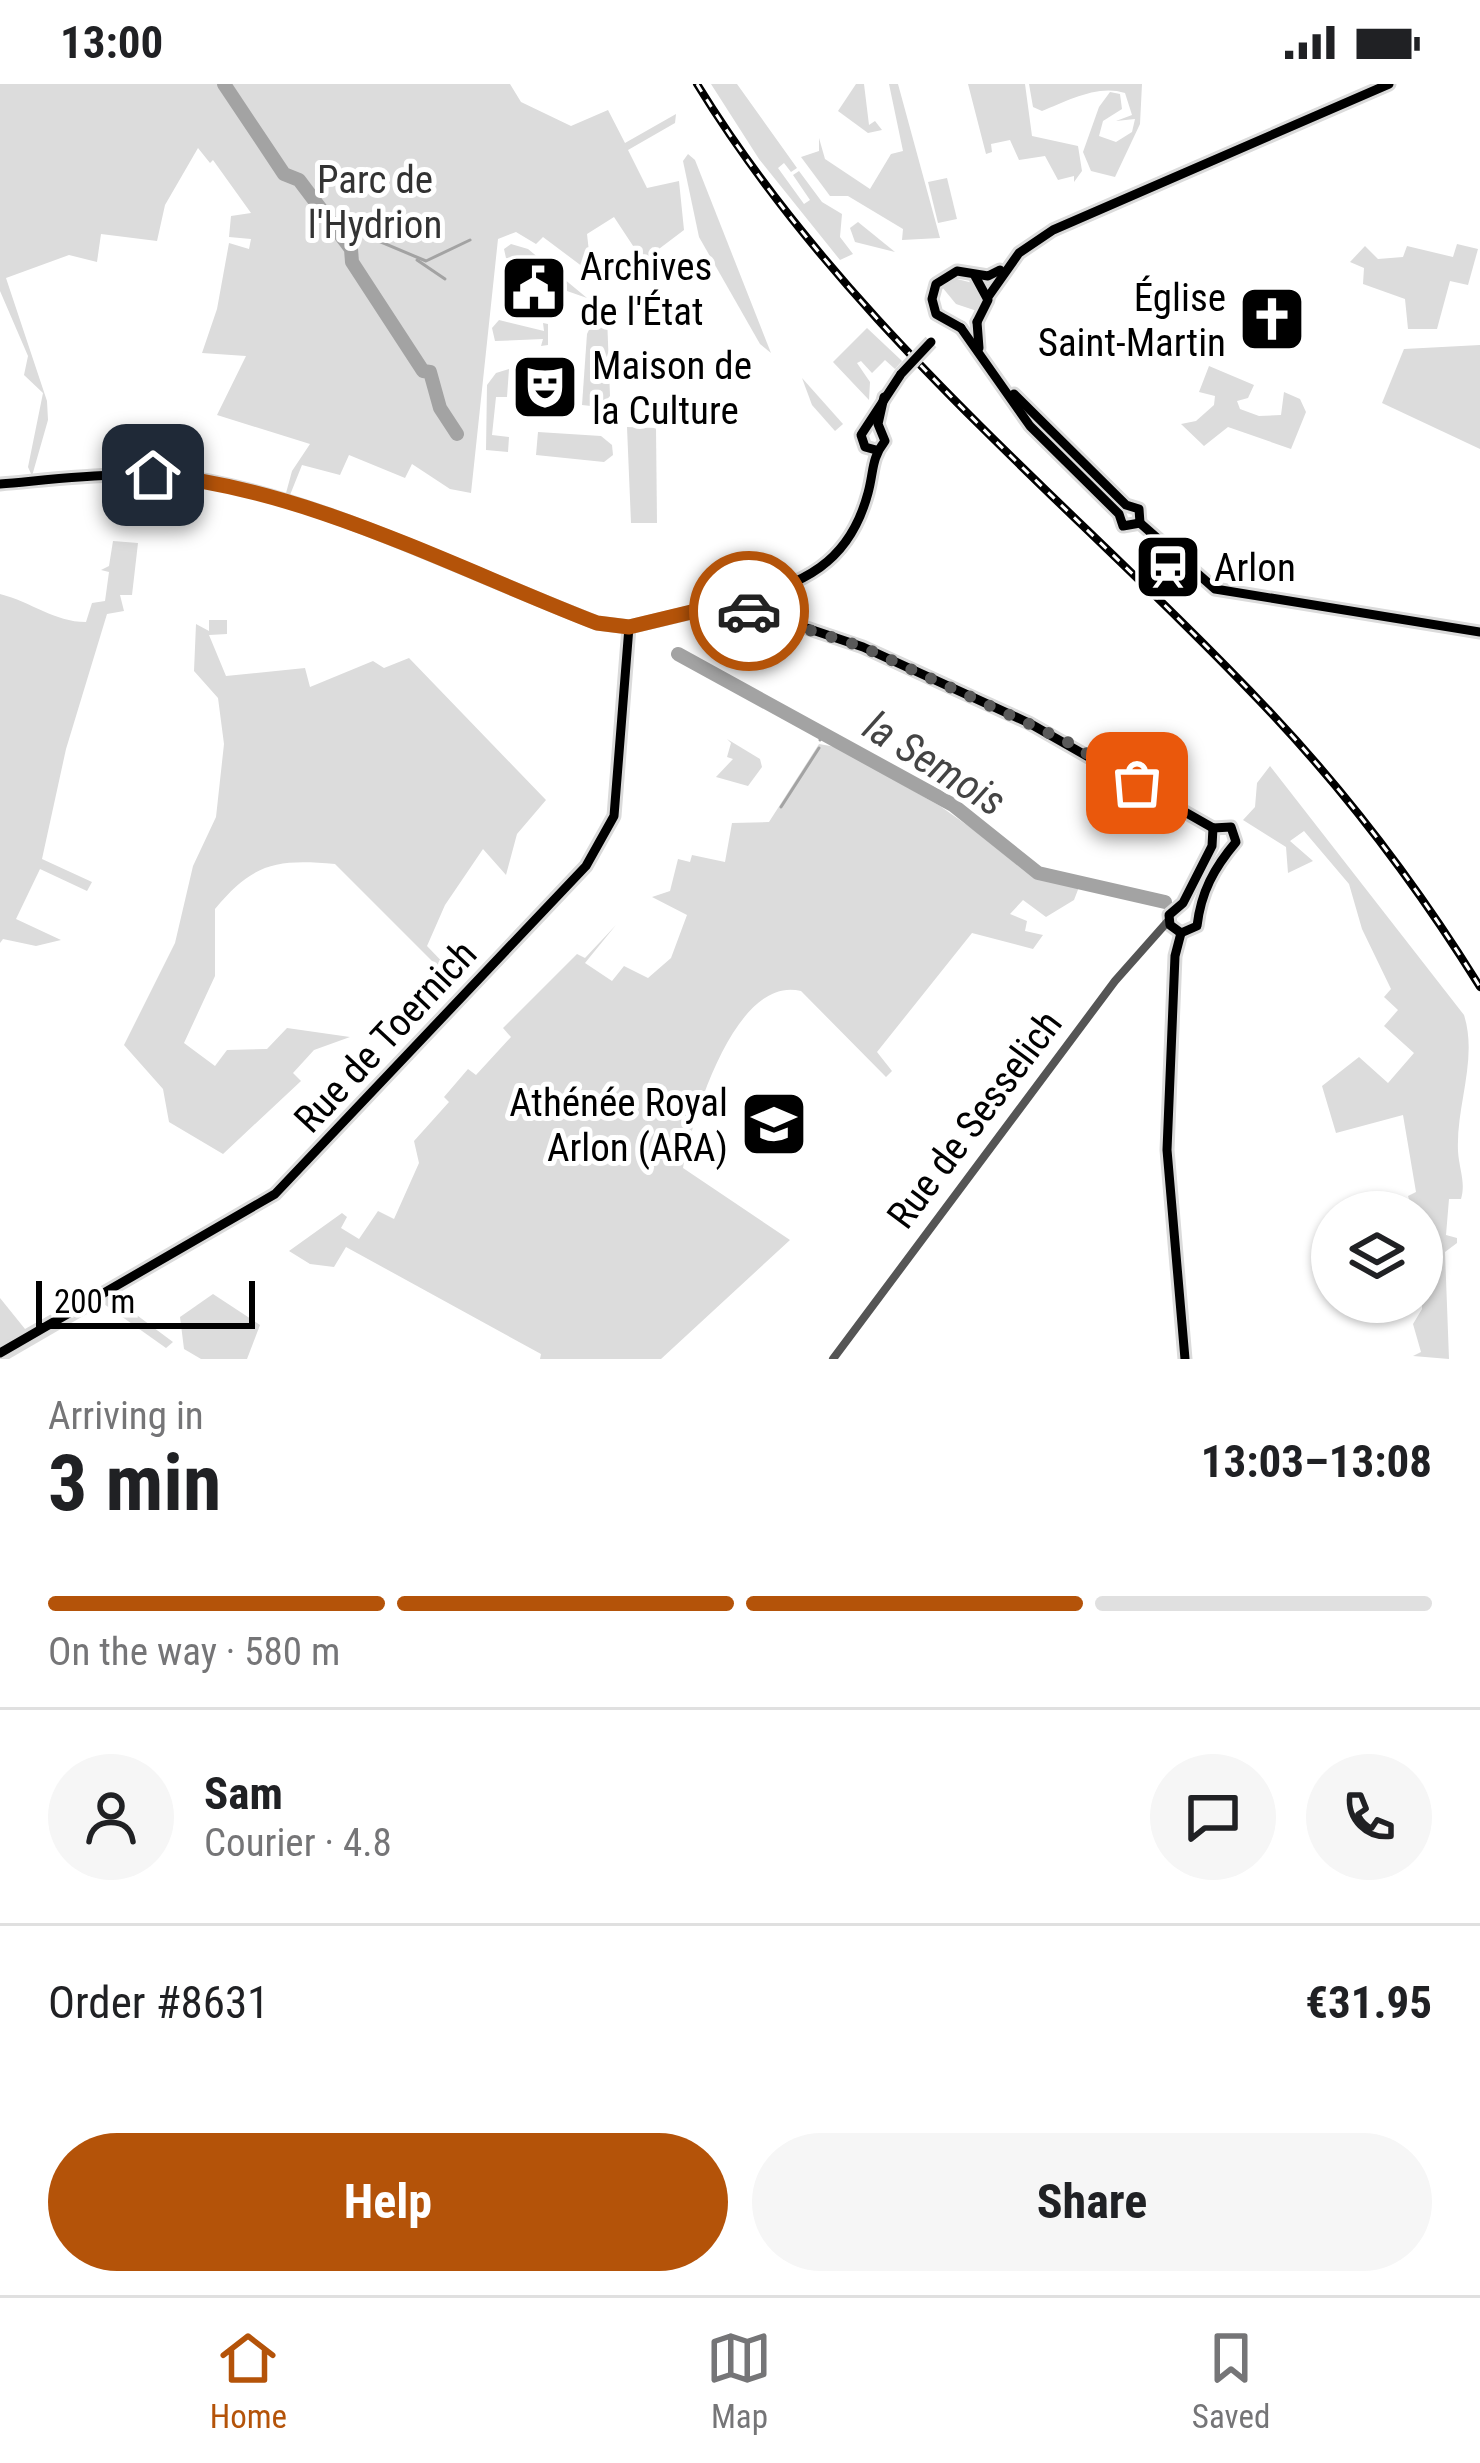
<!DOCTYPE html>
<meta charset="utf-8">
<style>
body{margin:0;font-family:"Roboto Condensed",sans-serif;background:#f6f6f6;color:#202124;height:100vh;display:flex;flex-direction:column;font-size:45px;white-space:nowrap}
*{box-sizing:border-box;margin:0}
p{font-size:39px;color:#757577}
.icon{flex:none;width:66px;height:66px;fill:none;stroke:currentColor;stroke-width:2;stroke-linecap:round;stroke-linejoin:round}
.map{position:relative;height:1275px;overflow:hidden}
.panel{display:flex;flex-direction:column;background:#fff;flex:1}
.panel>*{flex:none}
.fabs{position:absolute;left:1311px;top:1107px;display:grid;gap:24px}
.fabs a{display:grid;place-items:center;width:132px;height:132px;border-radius:50%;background:#fff;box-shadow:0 3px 9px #0004;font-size:60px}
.scale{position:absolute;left:36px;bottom:30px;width:219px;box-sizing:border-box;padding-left:12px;border:6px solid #000;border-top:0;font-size:33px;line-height:42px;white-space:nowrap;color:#000;-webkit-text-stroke:9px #fff;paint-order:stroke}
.pin{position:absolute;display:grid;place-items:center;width:102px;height:102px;color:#fff;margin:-51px;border-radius:24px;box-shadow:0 6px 18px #0006}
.courier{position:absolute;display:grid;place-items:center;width:120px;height:120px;margin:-60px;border:9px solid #b45309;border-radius:50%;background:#fff;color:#222;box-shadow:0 3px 15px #0007}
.headline em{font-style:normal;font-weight:700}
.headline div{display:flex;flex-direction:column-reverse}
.headline{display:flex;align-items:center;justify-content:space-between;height:204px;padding:0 48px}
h1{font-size:78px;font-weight:700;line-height:90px}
.bar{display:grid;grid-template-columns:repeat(4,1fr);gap:18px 12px;align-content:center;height:144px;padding:0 48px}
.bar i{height:15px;border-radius:9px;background:#e0e0e0}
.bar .on{background:#b45309}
.bar p{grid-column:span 4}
.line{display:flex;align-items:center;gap:30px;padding:0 48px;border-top:3px solid #e0e0e0}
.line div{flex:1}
.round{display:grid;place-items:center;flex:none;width:126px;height:126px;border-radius:63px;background:#f6f6f6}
.cta{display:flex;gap:24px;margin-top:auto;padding:24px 48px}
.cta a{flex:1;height:138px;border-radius:72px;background:#b45309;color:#fff;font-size:48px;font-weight:700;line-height:138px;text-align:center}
.cta a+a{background:#f6f6f6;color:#202124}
.status{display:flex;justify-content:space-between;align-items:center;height:84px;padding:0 60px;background:#fff;direction:ltr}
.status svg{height:33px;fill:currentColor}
.menu{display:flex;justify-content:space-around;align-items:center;height:168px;border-top:3px solid #e0e0e0;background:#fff;font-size:33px;color:#757577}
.menu a{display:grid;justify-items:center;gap:6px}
.menu .on{color:#b45309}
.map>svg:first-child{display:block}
.green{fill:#dcdcdc}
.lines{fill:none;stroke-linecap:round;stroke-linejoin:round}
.stream{stroke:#a3a3a3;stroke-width:3}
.river{stroke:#a3a3a3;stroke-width:14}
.major-casing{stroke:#dbdbdb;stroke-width:15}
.minor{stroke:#555;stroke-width:8}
.major{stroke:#000;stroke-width:9}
.rail-casing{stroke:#000;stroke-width:8}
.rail{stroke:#fff;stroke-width:3;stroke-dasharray:9;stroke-linecap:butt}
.major-bridge-casing{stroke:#dbdbdb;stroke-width:15;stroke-linecap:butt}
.major-bridge{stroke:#000;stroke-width:9}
.done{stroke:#595959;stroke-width:12;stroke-dasharray:0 21.6}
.route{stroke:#b45309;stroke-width:15}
.labels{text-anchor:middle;stroke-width:10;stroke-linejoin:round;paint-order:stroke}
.park-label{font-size:39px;fill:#333;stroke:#fff}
.poi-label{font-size:39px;fill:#000;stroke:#fff;text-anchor:start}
.street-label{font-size:39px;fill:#000;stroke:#fff}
.water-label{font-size:42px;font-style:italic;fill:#444;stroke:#fff}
</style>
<div class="status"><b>13:00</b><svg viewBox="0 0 49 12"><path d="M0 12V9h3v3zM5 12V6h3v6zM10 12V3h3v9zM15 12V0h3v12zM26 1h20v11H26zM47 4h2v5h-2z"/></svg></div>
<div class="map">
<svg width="1480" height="1275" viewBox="0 0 1480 1275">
<rect width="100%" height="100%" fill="#fff"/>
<g class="green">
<path d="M0 0H510L521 18 571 42 608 26 625 59 676 30 675 39 628 66 647 104 679 97 684 146 643 177 614 133 587 150 589 168 583 183 543 153 536 160 516 148 498 155 471 409 450 405 412 380 405 394 349 371 340 391 302 381 290 411 286 409 292 387 310 360 217 331 246 272 202 269 217 225 229 159 249 165 251 155 229 153 231 132 251 129 213 76 210 79 198 64 165 121 157 157 101 150 97 178 69 171 6 194 47 317 48 336 32 392 28 383 43 309 24 291 28 272 0 207Z"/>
<path d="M711 0H737L797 84 791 88 784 79 778 84 804 120 810 116 793 91 799 87 822 118 842 130 840 153 853 170 840 176 759 75Z"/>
<path d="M856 0H864L869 41 875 37 882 46 868 49 838 27Z"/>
<path d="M889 0H898L940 154 902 156 903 145 848 112H830L801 73 819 67V54L825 75 870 105 891 70 903 67Z"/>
<path d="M968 0H1025L1032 52 1078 62 1082 87 1074 98V92L1058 96 1045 72 1019 76 1010 56 991 60 992 68 986 70Z"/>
<path d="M1029 0H1142L1140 40 1115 93 1091 87 1083 68 1099 23 1110 8 1120 10 1122 25 1103 37 1099 52 1116 58 1132 48 1135 35 1116 37 1132 31 1125 9C1098 0 1067 17 1042 27L1033 23Z"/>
<path d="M688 70 695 76 771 269 760 260 699 153 683 77Z"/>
<path d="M947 94 957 135 938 139 928 98Z"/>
<path d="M858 138 895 168 855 158 850 144Z"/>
<path d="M511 160 528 165 587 214 567 207V200L547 198V188L537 177 506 174 504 165Z"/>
<path d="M1457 160 1478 165 1468 201 1450 197 1437 245H1408L1405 215 1363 200 1364 184 1350 178 1365 162 1378 175 1403 173 1407 162 1453 173Z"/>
<path d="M953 194 977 200 981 216 977 227 956 220 942 203Z"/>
<path d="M599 225 607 232 610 312 600 323 582 321 587 250Z"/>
<path d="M499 236 544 247 543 239 548 240V261L541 262 543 255 495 257 492 244Z"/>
<path d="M867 244 902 277 895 285 885 276 872 289 861 277 857 279 870 298 869 316 833 278Z"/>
<path d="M1480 261V365L1382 319 1404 265Z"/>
<path d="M1209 282 1254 301 1248 314 1237 317 1240 325 1259 332 1281 331 1284 308 1300 315 1306 328 1291 365 1228 343 1204 362 1181 340 1196 337 1214 321 1215 312 1199 308Z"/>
<path d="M509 285 507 313H496L492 351 509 353 508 368 486 366 487 301 496 289Z"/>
<path d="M802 294 843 340 835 347 812 321Z"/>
<path d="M627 343 656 344 657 439H631Z"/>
<path d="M538 348 601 352 612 361 613 371 604 378 536 371Z"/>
<path d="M113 457 138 459 132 511H120L124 527 107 530 66 665 42 775 92 798 87 807 40 785 16 835 61 856 36 862 3 855 0 859V510C32 518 54 538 86 538L92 519 105 517 109 488 101 486 109 482Z"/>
<path d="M209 536H227V550L209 551 226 592 305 584 310 603 373 577 384 584 409 574 546 716 517 750 506 791 483 765 445 821 427 862 453 889 449 894 335 780C276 775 253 779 215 825V892L184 959 215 982 227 966 267 965 287 944 350 953 314 966 293 989 301 997 223 1070 169 1038 163 1005 124 961 175 859 193 782 216 733 224 660 218 614 194 587 196 540 209 547Z"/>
<path d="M727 655 760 675 762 683 748 702 716 693 733 675 727 673 731 659Z"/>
<path d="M819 660 836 663 940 722 1033 788 1079 803 1074 816 1046 833 1023 816 1010 830 1027 837 1025 847 1043 851 1033 865 972 849 877 968 892 987 886 993 801 907C735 890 692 1036 683 1084L790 1156 661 1275H540L541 1270 346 1163 334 1183 310 1180 289 1167 342 1129 347 1133 341 1144 359 1155 378 1127 394 1135 419 1079 414 1057 449 1018 444 1013 468 985 476 991 511 953 503 944 577 870 585 874 616 841 585 879 612 897 624 882 648 894 671 874 687 831 652 813 670 807 678 775 690 778 692 771 725 778 732 739 769 738Z"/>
<path d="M1270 682 1464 931C1478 975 1456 1021 1458 1067 1459 1085 1466 1098 1461 1115H1449L1446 1151 1457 1154V1159L1445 1168 1449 1275 1413 1272 1421 1268 1413 1240 1422 1225V1128H1413L1408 1112 1416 1108 1403 1031 1336 1049 1322 1002 1359 973 1388 999 1414 969 1384 942 1398 926 1384 913 1391 905 1362 845 1349 800 1304 747 1290 757 1313 777 1288 789 1286 763 1243 736 1255 723 1257 699Z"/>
<path d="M99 1203 173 1258 166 1264 104 1220 9 1275H0V1214L25 1245Z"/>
<path d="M213 1210 260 1241 247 1275H201L184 1265 180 1233Z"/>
</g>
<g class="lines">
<g class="stream">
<path d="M331 137 426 177 470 156"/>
<path d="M417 176 445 195"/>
<path d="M820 656 822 649"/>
<path d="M781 723 819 664"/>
</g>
<g class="river">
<path d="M224 0 284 90 299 96 351 165 352 178 423 287 430 288 440 324 457 350"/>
<path d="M678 570 953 721 1038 789 1165 818"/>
</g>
<g class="major-casing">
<g id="major">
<path d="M975 192 988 216 977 238"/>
<path d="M988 213 1019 169 1053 146 1389 0"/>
<path d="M977 238 979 264"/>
<path d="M961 244 1030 342 1119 430 1123 442 1140 439"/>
<path d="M961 244 936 230 932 215 936 200 957 187 988 192 1000 186"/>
<path d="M1014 310 1126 421 1139 425 1140 439"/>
<path d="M876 366 865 363 861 351 901 290"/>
<path d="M0 400C70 394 140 384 210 397 334 421 477 493 597 539L629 543 735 518 736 527"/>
<path d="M1140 439 1215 505 1480 548"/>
<path d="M757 512 749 518 753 526 863 563 1029 639 1213 744"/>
<path d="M737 517C803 500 849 480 868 409 874 387 871 375 885 357L878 340 884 313"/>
<path d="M731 525 766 537"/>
<path d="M1181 849 1175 872 1167 1066 1185 1275"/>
<path d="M1181 849 1197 842C1201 808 1214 784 1236 758L1231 743 1213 744"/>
<path d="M1181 849 1170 841 1169 831 1183 819 1212 762 1213 744"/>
<path d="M0 1269 275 1110 586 782 614 732 629 543"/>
</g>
</g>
<path class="minor" d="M833 1275 1115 897 1169 836"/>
<use href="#major" class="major"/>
<g class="rail-casing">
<path id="rail" d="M697 0C847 245 1077 423 1271 629 1350 713 1420 806 1480 903"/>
</g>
<use href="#rail" class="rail"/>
<g class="major-bridge-casing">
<path id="major-bridge" d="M901 290 931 258"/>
</g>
<use href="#major-bridge" class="major-bridge"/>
</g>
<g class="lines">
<path class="done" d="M749 527 863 563 1066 657 1137 699"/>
<path class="route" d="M153 391C303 403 457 485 597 539L629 543 737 517 749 527"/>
</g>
<defs>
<g id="civic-square" transform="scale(3.45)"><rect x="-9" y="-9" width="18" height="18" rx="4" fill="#000" stroke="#fff"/><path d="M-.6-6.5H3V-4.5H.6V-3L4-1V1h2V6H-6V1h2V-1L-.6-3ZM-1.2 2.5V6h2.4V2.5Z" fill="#fff"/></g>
<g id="church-square" transform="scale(3.45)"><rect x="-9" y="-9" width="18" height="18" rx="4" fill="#000" stroke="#fff"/><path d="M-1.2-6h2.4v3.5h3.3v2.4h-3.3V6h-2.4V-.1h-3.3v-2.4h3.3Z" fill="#fff"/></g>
<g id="theatre-square" transform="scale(3.45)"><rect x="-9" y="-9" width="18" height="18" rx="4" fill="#000" stroke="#fff"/><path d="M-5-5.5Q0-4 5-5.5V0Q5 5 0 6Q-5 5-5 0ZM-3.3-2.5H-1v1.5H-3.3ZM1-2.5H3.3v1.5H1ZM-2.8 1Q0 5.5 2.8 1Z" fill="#fff"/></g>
<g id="station-square" transform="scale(3.45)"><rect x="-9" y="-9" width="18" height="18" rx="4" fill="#000" stroke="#fff"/><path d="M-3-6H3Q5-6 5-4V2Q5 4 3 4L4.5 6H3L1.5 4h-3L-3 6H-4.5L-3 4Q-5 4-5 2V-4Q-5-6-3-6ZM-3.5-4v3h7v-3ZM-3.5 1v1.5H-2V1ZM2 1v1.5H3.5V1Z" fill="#fff"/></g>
<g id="school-square" transform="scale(3.45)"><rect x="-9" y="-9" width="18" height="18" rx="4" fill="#000" stroke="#fff"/><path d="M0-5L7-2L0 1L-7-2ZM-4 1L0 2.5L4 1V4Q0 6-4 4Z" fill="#fff"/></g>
</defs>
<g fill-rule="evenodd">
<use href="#civic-square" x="534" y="204"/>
<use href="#church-square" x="1272" y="235"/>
<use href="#theatre-square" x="545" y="303"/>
<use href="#station-square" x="1168" y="483"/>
<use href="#school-square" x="774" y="1040"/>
</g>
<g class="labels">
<g class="park-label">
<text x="375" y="109">Parc de<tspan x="375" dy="45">l'Hydrion</tspan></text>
</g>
<g class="poi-label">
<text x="580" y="196">Archives<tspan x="580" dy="45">de l'État</tspan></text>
<text x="1226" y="227" text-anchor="end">Église<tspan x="1226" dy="45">Saint-Martin</tspan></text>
<text x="592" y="295">Maison de<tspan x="592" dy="45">la Culture</tspan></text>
<text x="1214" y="497">Arlon</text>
<text x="728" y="1032" text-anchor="end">Athénée Royal<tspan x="728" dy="45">Arlon (ARA)</tspan></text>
</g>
<g class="street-label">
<text transform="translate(385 952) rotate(-47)" y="14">Rue de Toernich</text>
<text transform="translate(974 1035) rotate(-53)" y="14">Rue de Sesselich</text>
</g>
<g class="water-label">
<text transform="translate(935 679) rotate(32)" y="15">la Semois</text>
</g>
</g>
</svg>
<div class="fabs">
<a><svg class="icon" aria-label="layers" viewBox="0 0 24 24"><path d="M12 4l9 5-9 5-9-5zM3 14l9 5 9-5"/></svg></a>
</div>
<div class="scale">200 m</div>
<div class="pin" style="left:1137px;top:699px;background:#ea580c"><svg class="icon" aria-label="bag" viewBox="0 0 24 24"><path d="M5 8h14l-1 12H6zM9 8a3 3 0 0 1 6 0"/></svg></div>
<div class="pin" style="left:153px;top:391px;background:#1f2937"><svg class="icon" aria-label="home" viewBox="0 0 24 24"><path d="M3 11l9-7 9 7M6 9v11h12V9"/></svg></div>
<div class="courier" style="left:749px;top:527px"><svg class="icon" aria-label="car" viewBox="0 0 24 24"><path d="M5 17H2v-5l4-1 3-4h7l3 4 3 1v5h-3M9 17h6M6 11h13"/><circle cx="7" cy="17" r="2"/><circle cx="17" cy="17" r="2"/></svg></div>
</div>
<section class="panel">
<div class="headline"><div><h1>3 min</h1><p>Arriving in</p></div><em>13:03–13:08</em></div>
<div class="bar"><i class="on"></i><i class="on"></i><i class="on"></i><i></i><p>On the way · 580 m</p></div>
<div class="line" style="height:216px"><a class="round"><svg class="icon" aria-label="person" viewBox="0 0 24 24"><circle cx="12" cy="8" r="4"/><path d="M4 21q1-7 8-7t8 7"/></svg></a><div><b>Sam</b><p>Courier · 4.8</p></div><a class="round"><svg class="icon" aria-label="chat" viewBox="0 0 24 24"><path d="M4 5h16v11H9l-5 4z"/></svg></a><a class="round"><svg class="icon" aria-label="phone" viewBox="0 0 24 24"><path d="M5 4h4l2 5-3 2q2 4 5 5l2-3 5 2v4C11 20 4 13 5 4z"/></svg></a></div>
<div class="line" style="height:156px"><div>Order #8631</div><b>€31.95</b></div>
<div class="cta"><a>Help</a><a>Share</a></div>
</section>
<nav class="menu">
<a class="on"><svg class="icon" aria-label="home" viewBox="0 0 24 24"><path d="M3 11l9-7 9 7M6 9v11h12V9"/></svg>Home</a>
<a><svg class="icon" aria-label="map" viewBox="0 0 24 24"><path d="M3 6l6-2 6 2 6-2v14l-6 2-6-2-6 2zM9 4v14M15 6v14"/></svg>Map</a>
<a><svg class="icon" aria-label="saved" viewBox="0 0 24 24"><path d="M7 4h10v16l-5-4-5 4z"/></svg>Saved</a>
</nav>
